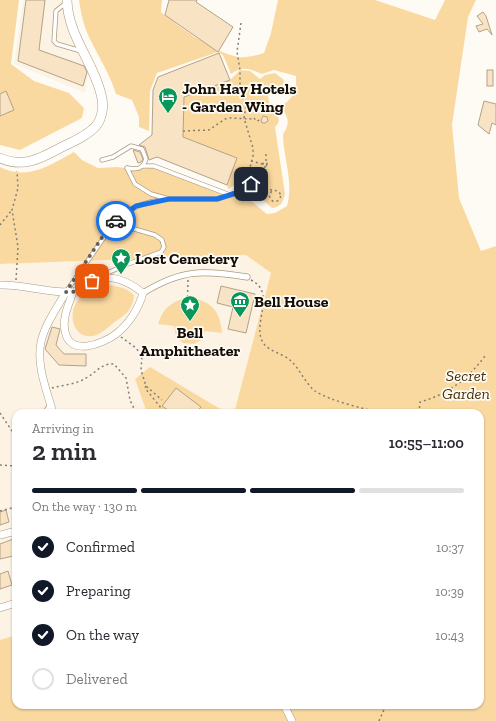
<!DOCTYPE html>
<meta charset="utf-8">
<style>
body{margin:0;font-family:"Zilla Slab",serif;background:#f7f7f7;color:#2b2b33;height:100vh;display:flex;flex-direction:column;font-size:15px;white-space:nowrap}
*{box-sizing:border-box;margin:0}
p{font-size:13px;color:#7c7c81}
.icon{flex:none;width:22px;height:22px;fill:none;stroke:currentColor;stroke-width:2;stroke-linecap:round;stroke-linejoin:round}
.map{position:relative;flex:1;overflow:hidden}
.side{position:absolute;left:12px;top:409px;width:472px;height:300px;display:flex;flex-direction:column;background:#fff;border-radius:12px;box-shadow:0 1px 3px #0004}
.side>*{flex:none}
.pin{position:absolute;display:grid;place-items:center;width:34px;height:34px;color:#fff;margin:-17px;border-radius:8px;box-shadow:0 2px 6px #0006}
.courier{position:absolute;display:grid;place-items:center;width:40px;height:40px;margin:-20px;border:3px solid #1a73e8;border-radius:50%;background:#fff;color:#222;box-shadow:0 1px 5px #0007}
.summary em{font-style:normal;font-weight:600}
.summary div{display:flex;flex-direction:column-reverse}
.summary{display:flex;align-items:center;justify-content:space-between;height:68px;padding:0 20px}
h1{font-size:26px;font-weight:600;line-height:30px}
.bar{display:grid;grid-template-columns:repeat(4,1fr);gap:6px 4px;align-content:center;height:48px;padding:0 20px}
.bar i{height:5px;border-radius:3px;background:#e1e1e2}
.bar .active{background:#111827}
.bar p{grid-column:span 4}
ol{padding:0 20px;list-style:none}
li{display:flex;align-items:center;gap:12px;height:44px}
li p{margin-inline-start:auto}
li .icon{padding:4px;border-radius:50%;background:#111827;color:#fff;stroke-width:4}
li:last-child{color:#7c7c81}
li i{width:22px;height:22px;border:2px solid #e1e1e2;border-radius:50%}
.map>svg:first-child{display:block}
.built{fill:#fcf3e5}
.green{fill:#fad9a1}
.building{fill:#f8e4c5;stroke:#b3a287}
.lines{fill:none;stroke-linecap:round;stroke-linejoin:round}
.service-casing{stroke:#ab9b80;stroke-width:5}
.pedestrian-casing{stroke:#ab9b80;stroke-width:7}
.minor-casing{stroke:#ab9b80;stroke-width:8}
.tertiary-casing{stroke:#ab9b80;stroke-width:10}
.path{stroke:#837f78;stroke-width:1.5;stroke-dasharray:2 3;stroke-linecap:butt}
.service{stroke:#fff;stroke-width:3.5}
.pedestrian{stroke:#fff;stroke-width:5.5}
.minor{stroke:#fff;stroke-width:7}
.tertiary{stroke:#fff;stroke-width:9}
.done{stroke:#656059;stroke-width:4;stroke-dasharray:0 7.2}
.route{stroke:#1a73e8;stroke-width:5}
.labels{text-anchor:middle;stroke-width:3.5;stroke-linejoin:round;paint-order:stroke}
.poi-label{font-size:16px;font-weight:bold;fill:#130d05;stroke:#fefbf5;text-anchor:start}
.park-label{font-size:16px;font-style:italic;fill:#44310b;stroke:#fefbf5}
</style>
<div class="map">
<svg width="496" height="721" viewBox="0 0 496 721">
<rect width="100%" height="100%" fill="#fefbf5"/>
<g class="built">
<path d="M23 0H65L89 68 85 93 14 64Z"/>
<path d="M246 255 271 273 234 413H16V635L0 640V264Z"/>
</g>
<g class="green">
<path d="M0 0H19L11 64 34 81 69 93 84 108 82 118 20 150 0 145Z"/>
<path d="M79 0H162L161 12C182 28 208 49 234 56 243 59 255 56 264 53L271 33 278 0H375L435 20 445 0H476L468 17 452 125 459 198 481 251 496 246V721H0V640L16 635V705H480V413H234L271 273 246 255 0 264V167C28 181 50 165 74 152L82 160 98 168 117 167 140 170 150 167 166 168 240 197C254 200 256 206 267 214L275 213 287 206C294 182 283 157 283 134 291 123 288 116 280 106 293 100 297 90 296 76L274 70 262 74C249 69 243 65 231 74L223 55 218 52 157 73 150 91 149 131 139 127V117L132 100 116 94C110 74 99 58 90 39 84 27 81 14 79 0Z"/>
<path d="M240 70 250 71 260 79 265 75 275 73 284 80C283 89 277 92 268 96L271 111C280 113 281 122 275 127L285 194C283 202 281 207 272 208L264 201 260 193 243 180 228 189 227 185 237 158 183 137 184 97 230 80Z"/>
<path d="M102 285C115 285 125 287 134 295 133 308 127 314 116 321 110 325 101 335 93 336 72 339 67 312 79 299 84 293 95 288 102 285Z"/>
<path d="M191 297C213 303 220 311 222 333L205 331 201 340 194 344 183 343 176 337 174 326 158 324C164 306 174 300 191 297Z"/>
<path d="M150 367 227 413H147L135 379Z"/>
</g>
<g class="building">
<path d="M26 0H45L39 50 84 66 87 72 83 86 18 61Z"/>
<path d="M169 0H197L196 2 233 27 218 52 165 15Z"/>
<path d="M483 12 486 16 492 35 487 29 479 32 476 26 483 24 477 16Z"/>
<path d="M219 53 230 80 184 97 183 137 237 158 227 185 157 157 149 160 145 147 139 145 152 135 153 90 158 77Z"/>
<rect x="487" y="70" width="6" height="16"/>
<path d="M6 91 14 110 0 116V94Z"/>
<path d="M484 101 496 104V125L492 123 489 134 478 125Z"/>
<path d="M263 116 267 117 268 121 265 123H262L261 120Z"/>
<path d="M133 150 140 152 143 159 141 162 138 163Z"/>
<path d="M221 286 255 294 246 333 228 329 233 307 217 303Z"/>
<path d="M52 327 60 329 56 345 64 354H86V366L59 365 45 349Z"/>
<path d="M176 388 201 407 196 413H172L162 406Z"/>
<path d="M6 510 9 522 0 525V512Z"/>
<path d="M16 538V557L13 556 0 559V544Z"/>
<path d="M8 571 12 585 0 589V574Z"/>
</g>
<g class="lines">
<g class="service-casing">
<g id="service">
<path d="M66 3 56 11 54 41 57 44 81 51"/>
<path d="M102 160 113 157 131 146 142 149 146 159C143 169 137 170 127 168"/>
<path d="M143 166H154L230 195"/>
<path d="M127 168 135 184 151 194 169 199H217L236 193 251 184"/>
<path d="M114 223C129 207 145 202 166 199"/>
<path d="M66 292 114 223 155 235 162 240 164 247 161 252 125 265 101 276"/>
<path d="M44 413 50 405"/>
</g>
</g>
<g class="pedestrian-casing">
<path id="pedestrian" d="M143 293C182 269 203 270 247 277"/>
</g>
<g class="minor-casing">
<g id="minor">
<path d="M0 285C23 284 47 293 71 292 77 292 85 286 90 282 108 272 128 281 143 293 139 308 129 324 116 334 103 344 69 357 65 331 62 318 69 304 73 292"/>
<path d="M53 413C47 391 36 365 41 342 45 324 57 308 66 292"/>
<path d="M0 535 16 531"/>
<path d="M0 608 16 603"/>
<path d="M284 705 292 721"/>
</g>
</g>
<g class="tertiary-casing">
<path id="tertiary" d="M0 158C23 168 40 159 60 148 72 142 87 136 96 126 103 117 104 104 101 94 93 61 68 36 67 0"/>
</g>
<g class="path">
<path d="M241 23 237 52 240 70V90L246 105 244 118 253 148V156L249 171 251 179"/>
<path d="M254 118 256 121 261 120"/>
<path d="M183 131 209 130 225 119 230 118 254 119"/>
<path d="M251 161 263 164"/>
<path d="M266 161V154"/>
<circle cx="265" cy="164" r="2"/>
<path d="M265 173V166"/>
<path d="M256 185 266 187 273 191"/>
<circle cx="275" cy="196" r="5.5"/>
<path d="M0 225 12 210"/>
<path d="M16 280 18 247 12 210 18 188 17 171"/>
<path d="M251 280C278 293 250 326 264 344 269 351 283 354 290 360 300 369 305 383 315 391 330 401 365 409 382 413"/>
<path d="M187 317 188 280"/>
<path d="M121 337 136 348 142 356 141 370 146 386 162 400"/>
<path d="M146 386 145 388 165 413"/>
<path d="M52 388C63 385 77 384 86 378 96 373 101 363 114 364L126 378 130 400 136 413"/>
<path d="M0 413 12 431 16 447"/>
<path d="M419 413 420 402C448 394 467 380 485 356"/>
<path d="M12 431 16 430"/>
<path d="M0 465 16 466"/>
<path d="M0 511 16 507"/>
<path d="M379 721 386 705"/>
</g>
<use href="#service" class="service"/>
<use href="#pedestrian" class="pedestrian"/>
<use href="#minor" class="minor"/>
<use href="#tertiary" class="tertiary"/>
</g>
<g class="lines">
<path class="done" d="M92 281 73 292H66L109 227 116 221"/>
<path class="route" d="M116 221 136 206 169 199H217L236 193 251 184"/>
</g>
<defs>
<g id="hotel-pin" transform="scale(1)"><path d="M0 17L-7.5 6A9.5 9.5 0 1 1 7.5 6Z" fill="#089758" stroke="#fefbf5"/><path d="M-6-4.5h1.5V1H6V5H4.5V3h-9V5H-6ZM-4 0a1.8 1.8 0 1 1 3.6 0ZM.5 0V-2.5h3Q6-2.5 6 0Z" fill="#fff"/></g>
<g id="sight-pin" transform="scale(1)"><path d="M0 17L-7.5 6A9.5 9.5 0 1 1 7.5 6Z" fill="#089758" stroke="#fefbf5"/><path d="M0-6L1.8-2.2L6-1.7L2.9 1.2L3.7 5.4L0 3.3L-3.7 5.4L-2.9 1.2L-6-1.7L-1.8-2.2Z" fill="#fff"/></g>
<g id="museum-pin" transform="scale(1)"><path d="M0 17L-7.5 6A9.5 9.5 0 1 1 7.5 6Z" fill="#089758" stroke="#fefbf5"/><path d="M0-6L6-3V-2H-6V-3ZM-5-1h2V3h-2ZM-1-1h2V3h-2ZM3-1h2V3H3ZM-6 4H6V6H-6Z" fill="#fff"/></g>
</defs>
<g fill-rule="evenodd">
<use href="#hotel-pin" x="168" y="97"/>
<use href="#sight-pin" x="121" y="258"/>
<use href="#museum-pin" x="240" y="301"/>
<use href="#sight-pin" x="190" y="305"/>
</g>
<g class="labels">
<g class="poi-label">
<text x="182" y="94">John Hay Hotels<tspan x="182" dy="18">- Garden Wing</tspan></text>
<text x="135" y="264">Lost Cemetery</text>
<text x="254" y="307">Bell House</text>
<text x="190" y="338" text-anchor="middle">Bell<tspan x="190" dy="18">Amphitheater</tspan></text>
</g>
<g class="park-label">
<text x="466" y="381">Secret<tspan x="466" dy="18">Garden</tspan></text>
</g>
</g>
</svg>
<div class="pin" style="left:92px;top:281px;background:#ea580c"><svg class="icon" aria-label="bag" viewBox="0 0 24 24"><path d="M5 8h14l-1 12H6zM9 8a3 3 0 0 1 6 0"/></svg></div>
<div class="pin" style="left:251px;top:184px;background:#1f2937"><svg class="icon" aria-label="home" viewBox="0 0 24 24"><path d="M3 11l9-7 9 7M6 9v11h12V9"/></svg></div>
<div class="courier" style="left:116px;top:221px"><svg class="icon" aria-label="car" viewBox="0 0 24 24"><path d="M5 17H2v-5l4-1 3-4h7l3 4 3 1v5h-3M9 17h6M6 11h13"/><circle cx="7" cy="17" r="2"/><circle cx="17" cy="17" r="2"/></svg></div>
<section class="side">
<div class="summary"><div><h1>2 min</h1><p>Arriving in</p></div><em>10:55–11:00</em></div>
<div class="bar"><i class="active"></i><i class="active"></i><i class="active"></i><i></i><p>On the way · 130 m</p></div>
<ol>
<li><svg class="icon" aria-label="check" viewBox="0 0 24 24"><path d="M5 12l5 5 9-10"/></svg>Confirmed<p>10:37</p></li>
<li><svg class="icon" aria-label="check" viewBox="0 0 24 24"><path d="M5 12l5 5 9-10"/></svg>Preparing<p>10:39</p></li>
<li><svg class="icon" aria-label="check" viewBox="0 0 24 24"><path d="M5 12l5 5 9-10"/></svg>On the way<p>10:43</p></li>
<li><i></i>Delivered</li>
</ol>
</section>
</div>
